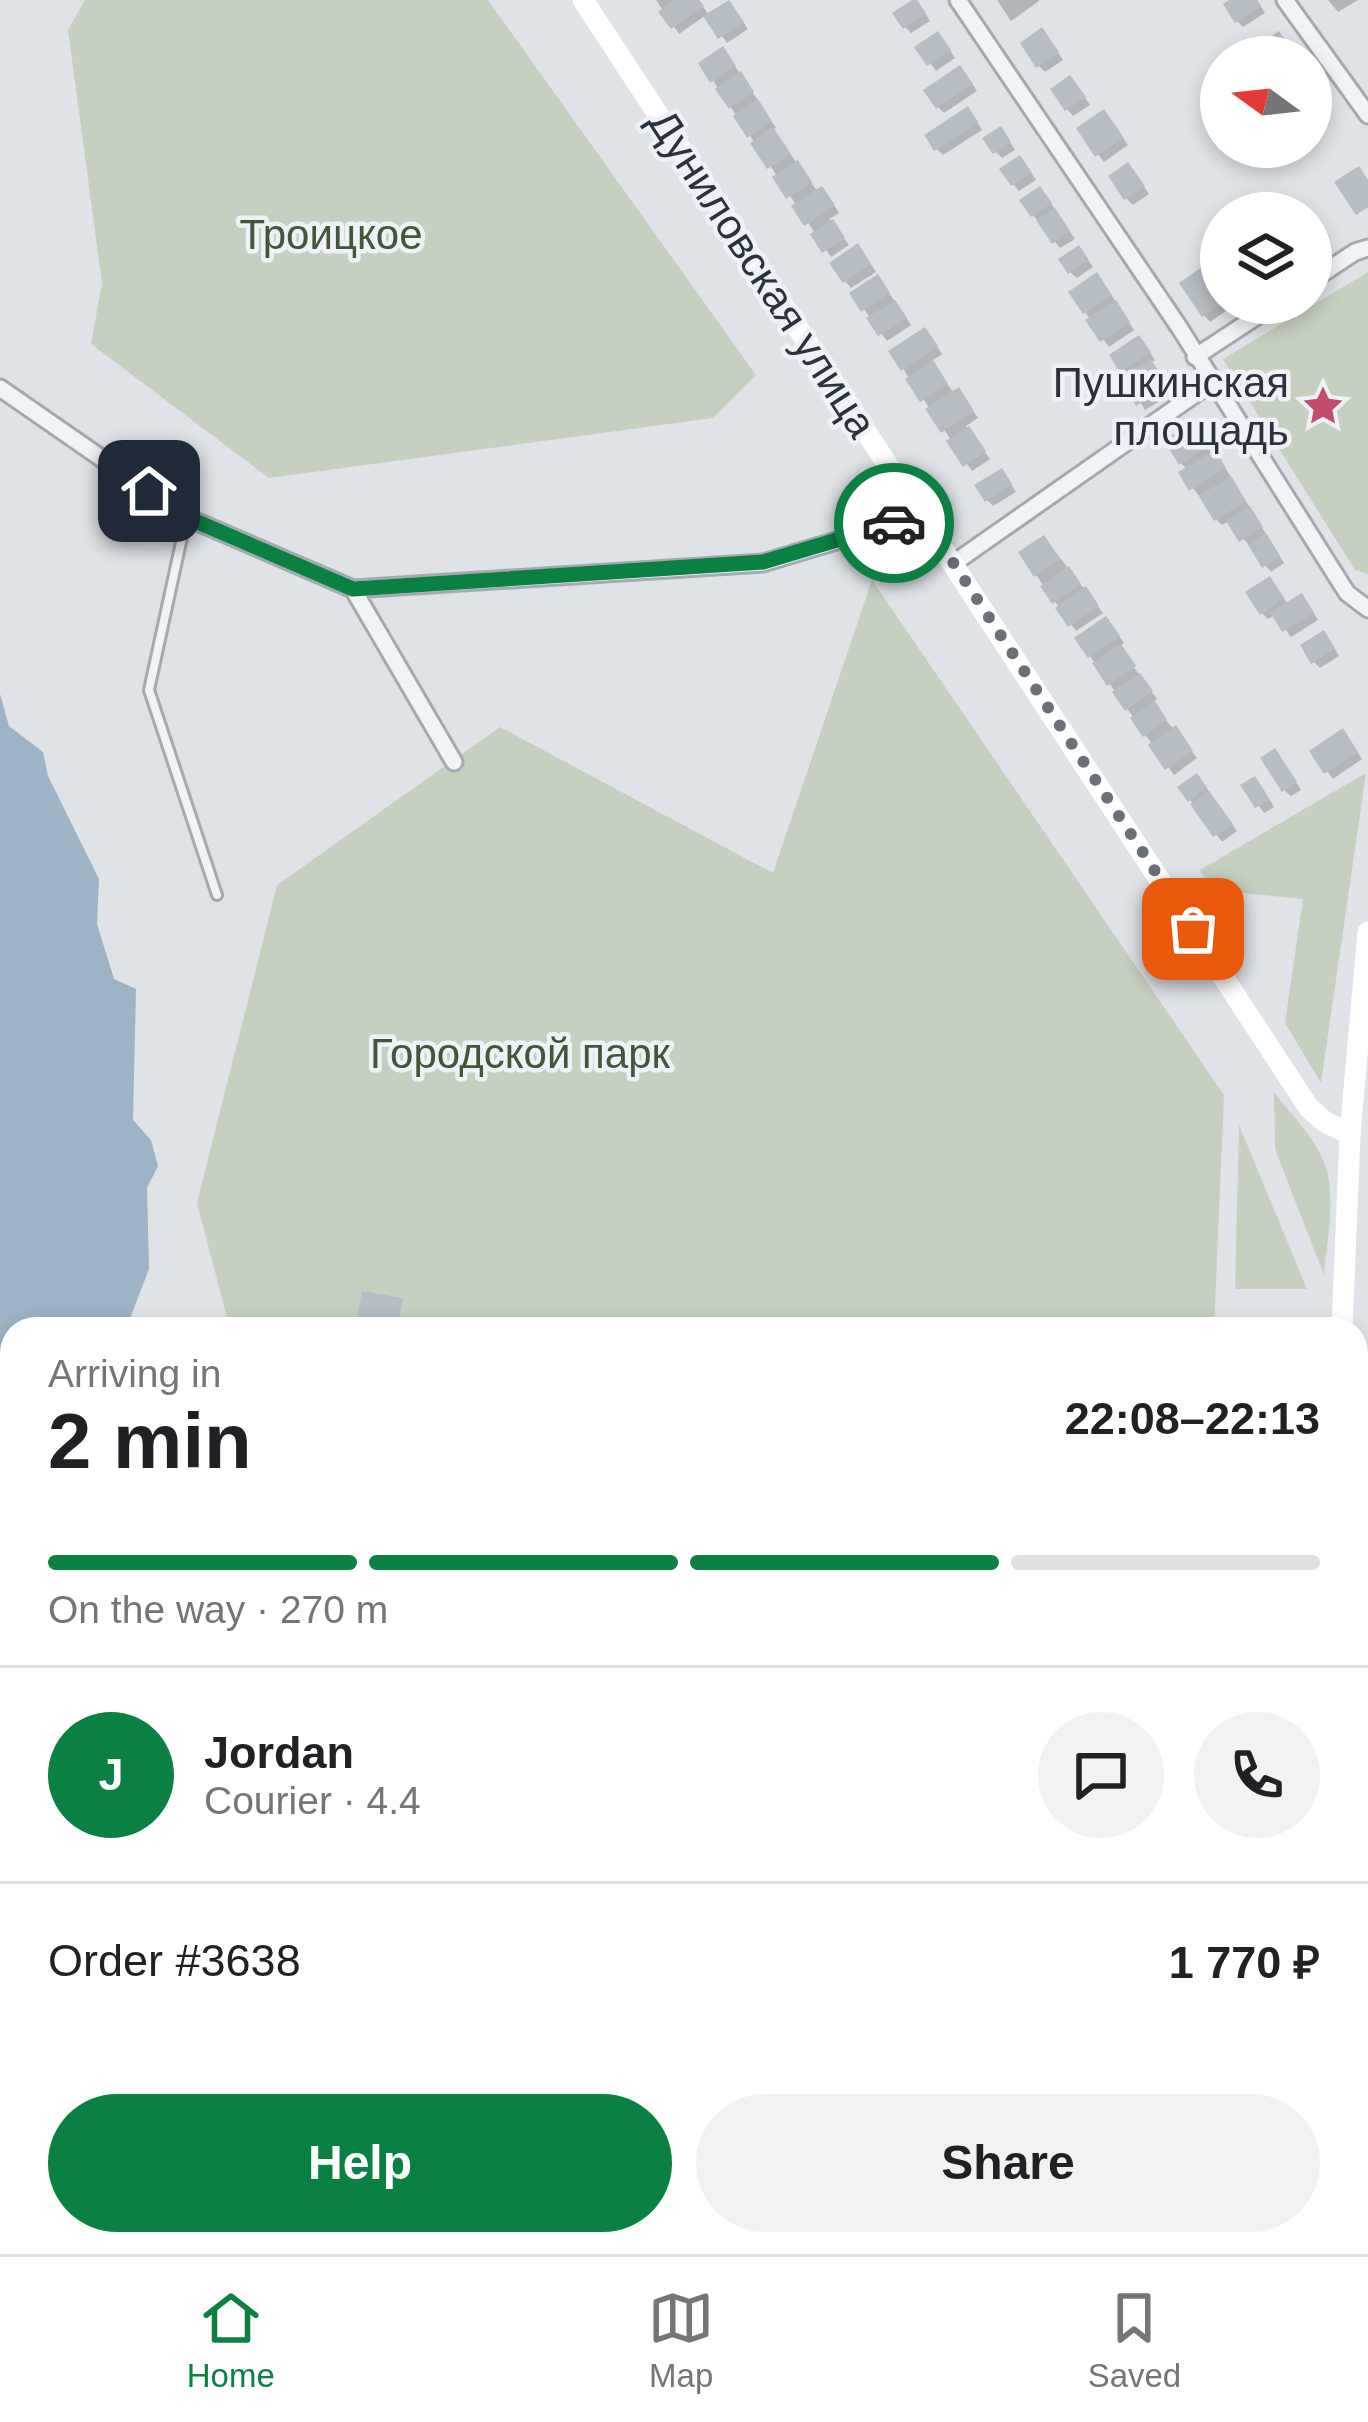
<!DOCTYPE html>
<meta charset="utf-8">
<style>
body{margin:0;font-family:Helvetica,sans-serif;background:#f2f2f2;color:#202124;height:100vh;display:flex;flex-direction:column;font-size:45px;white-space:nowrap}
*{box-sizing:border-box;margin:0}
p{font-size:39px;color:#757577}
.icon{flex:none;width:66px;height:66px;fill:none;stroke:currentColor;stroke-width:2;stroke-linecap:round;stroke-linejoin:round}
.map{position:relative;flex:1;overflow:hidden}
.details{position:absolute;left:0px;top:1317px;width:1368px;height:939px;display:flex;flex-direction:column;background:#fff;border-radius:36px 36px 0 0;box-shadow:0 6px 18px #0003}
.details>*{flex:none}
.needle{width:78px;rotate:285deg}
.fabs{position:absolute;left:1200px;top:36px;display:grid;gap:24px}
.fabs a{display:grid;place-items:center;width:132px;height:132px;border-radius:50%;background:#fff;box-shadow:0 6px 18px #0003;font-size:60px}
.pin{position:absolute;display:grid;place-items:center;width:102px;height:102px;color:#fff;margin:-51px;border-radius:24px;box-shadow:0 6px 18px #0006}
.courier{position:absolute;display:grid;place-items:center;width:120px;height:120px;margin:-60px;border:9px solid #0b8043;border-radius:50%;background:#fff;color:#222;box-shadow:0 3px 15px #0007}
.summary em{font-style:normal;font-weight:600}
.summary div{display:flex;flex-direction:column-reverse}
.summary{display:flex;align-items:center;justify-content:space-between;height:204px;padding:0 48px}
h1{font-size:78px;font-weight:600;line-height:90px}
.bar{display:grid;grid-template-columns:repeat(4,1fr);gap:18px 12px;align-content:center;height:144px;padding:0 48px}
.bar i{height:15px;border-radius:9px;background:#e0e0e0}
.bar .selected{background:#0b8043}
.bar p{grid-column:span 4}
.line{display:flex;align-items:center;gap:30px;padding:0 48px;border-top:3px solid #e0e0e0}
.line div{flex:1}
.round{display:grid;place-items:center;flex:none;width:126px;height:126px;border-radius:63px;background:#f2f2f2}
.cta{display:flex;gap:24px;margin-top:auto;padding:24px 48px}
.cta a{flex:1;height:138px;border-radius:72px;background:#0b8043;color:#fff;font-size:48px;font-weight:600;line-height:138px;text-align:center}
.cta a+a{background:#f2f2f2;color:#202124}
.menu{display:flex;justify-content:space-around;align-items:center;height:168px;border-top:3px solid #e0e0e0;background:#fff;font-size:33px;color:#757577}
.menu a{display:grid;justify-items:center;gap:6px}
.menu .selected{color:#0b8043}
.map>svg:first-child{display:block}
.green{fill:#c6d0c0}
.water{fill:#9cb4c5}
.shadow{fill:#0003}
.building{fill:#b6bdc3}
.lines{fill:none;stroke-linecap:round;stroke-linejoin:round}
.lane-casing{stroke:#a5aab1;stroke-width:14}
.street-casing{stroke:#a5aab1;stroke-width:21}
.lane{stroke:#f1f3f6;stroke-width:8}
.street{stroke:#f1f3f6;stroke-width:15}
.secondary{stroke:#fff;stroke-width:21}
.done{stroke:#697078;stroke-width:12;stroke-dasharray:0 21.6}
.route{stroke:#0b8043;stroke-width:15}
.labels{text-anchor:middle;stroke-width:9;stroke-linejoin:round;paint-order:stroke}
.park-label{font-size:42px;fill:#415737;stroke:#eef1f5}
.street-label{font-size:42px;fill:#29323d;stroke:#eef1f5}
.poi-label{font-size:42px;fill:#29323d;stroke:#eef1f5;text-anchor:end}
</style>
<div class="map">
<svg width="1368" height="2254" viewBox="0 0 1368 2254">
<rect width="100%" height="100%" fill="#dfe3e7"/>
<g class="green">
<path d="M85 0H488L756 375 713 418 269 478 91 344 102 283 68 30Z"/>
<path d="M1368 272V574L1355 570 1223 359Z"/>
<path d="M872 580 1224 1095 1214 1329H230L197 1203 277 885 500 727 773 873Z"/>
<path d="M1366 773 1321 1083 1285 1023 1303 899 1213 890 1200 870Z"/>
<path d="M1274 1092C1292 1116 1319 1141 1327 1171 1335 1203 1327 1242 1324 1275L1275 1149Z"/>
<path d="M1239 1125 1307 1289H1235Z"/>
</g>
<path class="water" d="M0 694 9 726 43 752 48 776 99 879 97 924 114 979 136 989 133 1120 151 1140 158 1166 147 1188 149 1269 126 1329H12V2244H285L282 2254H0Z"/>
<g class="shadow">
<path d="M656 0H698L709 15 734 9 748 29 727 43 706 15 679 34Z"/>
<path d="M997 0H1038L1039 1 1011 21Z"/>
<path d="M1235 0H1257L1265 13 1243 27 1237 21Z"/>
<path d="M1328 0H1358L1338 12Z"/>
<path d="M922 8 930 21 911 33 905 27Z"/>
<path d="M1048 37 1063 60 1045 72 1039 66Z"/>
<path d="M944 41 955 58 936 71 919 48Z"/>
<path d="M729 57 776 128 773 130 818 192 828 196 839 213 829 219 849 245 831 257 702 64Z"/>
<path d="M966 75 977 91 944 113 938 107Z"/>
<path d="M1076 85 1090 105 1073 116 1067 109Z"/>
<path d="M1311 90 1324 108 1311 117Z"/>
<path d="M974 117 982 130 943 155 937 149Z"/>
<path d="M1110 119 1128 145 1104 162 1080 129Z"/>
<path d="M1006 136 1015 150 1002 158 996 152Z"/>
<path d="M1026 165 1036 180 1019 191 1013 184Z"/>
<path d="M1134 172 1149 194 1133 205 1126 198Z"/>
<path d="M1046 196 1075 239 1060 248 1033 215Z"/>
<path d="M1311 225 1327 246 1311 256Z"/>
<path d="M864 254 876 272 851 288 845 281Z"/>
<path d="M1085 255 1093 267 1077 278 1070 272Z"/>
<path d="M1103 282 1134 330 1109 347 1085 312Z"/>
<path d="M883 284 911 325 887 341 853 294Z"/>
<path d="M1221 296V303L1230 308 1210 322 1204 315Z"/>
<path d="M931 337 942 354 930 362 954 393 964 397 978 418 966 426 990 459 972 471 903 369Z"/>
<path d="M1145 345 1155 360 1151 362 1172 394 1145 410 1122 371Z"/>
<path d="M1202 430 1284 563 1271 572 1229 521 1222 525 1216 519 1182 473 1188 470 1181 463Z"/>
<path d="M1007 478 1016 492 993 506 987 500Z"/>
<path d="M1050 545 1103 613 1076 631 1036 575Z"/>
<path d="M1276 586 1288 605 1308 603 1318 620 1291 637 1275 615 1268 619 1262 613Z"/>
<path d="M1112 626 1124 643 1119 647 1157 699 1152 703 1197 758 1174 775 1090 656Z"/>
<path d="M1330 640 1339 656 1320 668 1314 662Z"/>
<path d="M1349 739 1362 759 1333 779 1313 751Z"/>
<path d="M1281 759 1301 790 1291 796 1284 790Z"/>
<path d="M1203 783 1237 831 1222 842 1190 800Z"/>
<path d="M1244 785 1261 786 1274 807 1264 813Z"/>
<path d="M1368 1565V1613L1364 1609Z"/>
<path d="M1364 1640 1368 1641V1683L1361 1677Z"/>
<path d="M1356 1925H1368V1947L1356 1946Z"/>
<path d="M1356 1952 1368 1953V1969H1356Z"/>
<path d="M1356 1982 1368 1983V2002L1356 2001Z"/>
<path d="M1356 2012 1368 2013V2039L1356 2038Z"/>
<path d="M1356 2052H1368V2164L1356 2163V2115L1361 2116 1362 2110H1356Z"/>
<path d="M1356 2184 1368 2185V2251L1346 2249 1341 2244H1356Z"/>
<path d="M563 2244H596L597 2254H567Z"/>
<path d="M873 2244H914L922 2253V2244H933L932 2254H872Z"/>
<path d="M1190 2244H1216L1215 2254H1189Z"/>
<path d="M1228 2244H1257L1256 2254H1227Z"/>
</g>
<g class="building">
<path d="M675 0H699L704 6 671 29 658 12Z"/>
<path d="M729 0 744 22 718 39 703 16Z"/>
<path d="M912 0H917L926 13 903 29 892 13Z"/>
<path d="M1229 0H1257L1261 6 1235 23 1223 4Z"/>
<path d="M1042 27 1059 52 1036 68 1020 43Z"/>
<path d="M938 31 951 50 927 66 914 47Z"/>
<path d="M1279 31 1293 52 1285 57H1254L1249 50Z"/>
<path d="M723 46 736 66 710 83 698 63Z"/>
<path d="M960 65 973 84 936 109 923 90Z"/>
<path d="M741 71 754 92 729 109 715 89Z"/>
<path d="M1070 75 1086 97 1065 111 1050 89Z"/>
<path d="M758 99 772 121 747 138 733 116Z"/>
<path d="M968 106 978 122 934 151 924 135Z"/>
<path d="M1104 109 1124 138 1095 157 1076 128Z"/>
<path d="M1001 126 1011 142 993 154 982 138Z"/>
<path d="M773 127 791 154 767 169 750 143Z"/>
<path d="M1020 155 1032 173 1011 186 999 169Z"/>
<path d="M798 160 812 182 786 199 772 177Z"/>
<path d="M1128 162 1145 186 1124 200 1108 176Z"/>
<path d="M1359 166 1368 180V207L1356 215 1334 182Z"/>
<path d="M822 186 835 205 804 226 791 206Z"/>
<path d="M1040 186 1052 203 1031 217 1019 200Z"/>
<path d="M1055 208 1070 231 1052 244 1036 220Z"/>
<path d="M833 219 845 238 822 253 810 234Z"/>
<path d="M858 243 871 264 843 283 829 263Z"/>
<path d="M1079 245 1089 260 1068 274 1058 259Z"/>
<path d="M1202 267 1221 294V304L1202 317 1179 283Z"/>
<path d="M1097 272 1112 295 1083 314 1068 292Z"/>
<path d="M878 274 890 293 861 312 849 293Z"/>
<path d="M895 300 907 318 878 336 866 318Z"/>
<path d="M1116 300 1130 322 1100 342 1085 320Z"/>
<path d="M925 327 938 346 901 371 888 351Z"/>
<path d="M1139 335 1151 352 1120 373 1109 355Z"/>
<path d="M1151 359 1168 387 1136 406 1119 378Z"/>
<path d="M933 360 948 384 920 402 905 379Z"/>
<path d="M959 387 974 411 941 433 925 409Z"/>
<path d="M1196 420 1211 444 1179 465 1164 440Z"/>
<path d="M969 426 986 451 963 467 946 441Z"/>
<path d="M1215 450 1226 468 1189 491 1178 472Z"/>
<path d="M1002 468 1012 484 985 502 974 485Z"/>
<path d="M1231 476 1246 501 1214 521 1199 496Z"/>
<path d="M1250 506 1263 527 1239 542 1226 521Z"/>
<path d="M1266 533 1280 556 1262 568 1248 545Z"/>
<path d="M1044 535 1060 559 1034 577 1018 552Z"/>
<path d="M1069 566 1081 584 1052 604 1040 586Z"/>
<path d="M1270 576 1284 598 1260 615 1245 592Z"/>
<path d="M1086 586 1099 606 1068 627 1055 608Z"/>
<path d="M1302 593 1314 613 1282 632 1270 612Z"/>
<path d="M1106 616 1120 636 1088 658 1074 638Z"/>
<path d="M1324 630 1335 649 1311 664 1300 645Z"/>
<path d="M1121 644 1136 666 1107 686 1092 663Z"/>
<path d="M1140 673 1153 691 1125 711 1112 692Z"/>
<path d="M1155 701 1167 720 1143 737 1130 718Z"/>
<path d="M1176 725 1193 751 1165 770 1148 745Z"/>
<path d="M1343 728 1358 752 1324 774 1309 751Z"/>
<path d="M1275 748 1297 782 1282 792 1260 758Z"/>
<path d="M1197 773 1207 788 1188 802 1177 787Z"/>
<path d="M1255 776 1270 800 1255 808 1240 785Z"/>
<path d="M1209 791 1233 824 1213 837 1190 804Z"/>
<path d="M362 1291 403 1298 397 1329H355Z"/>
<path d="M1356 1686 1368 1688V1721L1356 1720Z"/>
<path d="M1356 1741 1368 1742V1782L1356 1781Z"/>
<path d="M1356 2071 1368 2072V2110L1356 2109Z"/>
<path d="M1356 2112 1368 2113V2159H1356Z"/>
<path d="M1356 2181 1368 2182V2246L1356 2245Z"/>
<path d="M870 2244H915L914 2254H869Z"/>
</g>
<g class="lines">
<g class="lane-casing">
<g id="lane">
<path d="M186 519 149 690 217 895"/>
<path d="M1356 1619 1368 1620"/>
</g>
</g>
<g class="street-casing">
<g id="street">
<path d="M958 0 1179 327 1347 593 1368 609"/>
<path d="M1285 0 1368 115"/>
<path d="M1311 281 1355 252 1368 248"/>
<path d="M1195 357 1277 303"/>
<path d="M0 388 186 517 353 589 763 563 923 515"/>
<path d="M954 563 1211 383"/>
<path d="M353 589 454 762"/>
<path d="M618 2254 619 2244"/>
<path d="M844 2254 845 2244"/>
</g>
</g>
<use href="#lane" class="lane"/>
<use href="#street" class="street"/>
<g class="secondary">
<path d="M583 0 1309 1108 1325 1122 1350 1134"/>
<path d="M1342 1329 1350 1134 1368 932"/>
<path d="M1356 1461 1368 1462"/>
<path d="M1288 2254 1289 2244"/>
</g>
</g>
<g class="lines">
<path class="done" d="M894 523 922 515 1193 929"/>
<path class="route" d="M149 491 186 517 353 589 763 562 894 523"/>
</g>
<defs>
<g id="sight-bare" transform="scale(3.24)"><path d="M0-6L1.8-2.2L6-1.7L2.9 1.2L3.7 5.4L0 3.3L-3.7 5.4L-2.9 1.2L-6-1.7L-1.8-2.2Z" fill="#c44c6b" stroke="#eef1f5" stroke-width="2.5" paint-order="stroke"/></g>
</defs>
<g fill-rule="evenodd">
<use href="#sight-bare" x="1323" y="406"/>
</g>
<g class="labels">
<g class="park-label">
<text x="331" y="249">Троицкое</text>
<text x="520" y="1068">Городской парк</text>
</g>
<g class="street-label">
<text transform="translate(763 273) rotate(57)" y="15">Дуниловская улица</text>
</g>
<g class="poi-label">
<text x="1289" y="397">Пушкинская<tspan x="1289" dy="48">площадь</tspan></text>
</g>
</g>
</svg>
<div class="fabs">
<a><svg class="needle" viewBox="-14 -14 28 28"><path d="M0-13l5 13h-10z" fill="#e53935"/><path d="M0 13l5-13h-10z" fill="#757577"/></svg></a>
<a><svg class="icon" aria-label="layers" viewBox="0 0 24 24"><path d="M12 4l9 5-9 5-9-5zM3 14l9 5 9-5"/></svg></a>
</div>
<div class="pin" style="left:1193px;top:929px;background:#ea580c"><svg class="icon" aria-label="bag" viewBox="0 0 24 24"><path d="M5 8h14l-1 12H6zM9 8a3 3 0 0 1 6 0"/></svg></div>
<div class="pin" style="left:149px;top:491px;background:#1f2937"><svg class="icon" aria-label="home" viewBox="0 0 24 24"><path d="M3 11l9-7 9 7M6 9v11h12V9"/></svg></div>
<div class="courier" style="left:894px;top:523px"><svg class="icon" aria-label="car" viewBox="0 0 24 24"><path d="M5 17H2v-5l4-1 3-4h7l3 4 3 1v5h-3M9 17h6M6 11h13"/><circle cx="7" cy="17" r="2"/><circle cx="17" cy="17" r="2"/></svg></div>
<section class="details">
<div class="summary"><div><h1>2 min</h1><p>Arriving in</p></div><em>22:08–22:13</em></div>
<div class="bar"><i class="selected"></i><i class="selected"></i><i class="selected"></i><i></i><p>On the way · 270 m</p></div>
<div class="line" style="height:216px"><b class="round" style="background:#0b8043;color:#fff">J</b><div><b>Jordan</b><p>Courier · 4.4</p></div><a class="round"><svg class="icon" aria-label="chat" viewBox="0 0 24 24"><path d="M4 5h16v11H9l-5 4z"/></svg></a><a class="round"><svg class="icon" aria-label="phone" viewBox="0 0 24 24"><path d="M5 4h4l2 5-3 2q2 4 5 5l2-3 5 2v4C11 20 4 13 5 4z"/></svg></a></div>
<div class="line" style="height:156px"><div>Order #3638</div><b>1 770 ₽</b></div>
<div class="cta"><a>Help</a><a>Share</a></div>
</section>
</div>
<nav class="menu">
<a class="selected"><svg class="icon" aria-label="home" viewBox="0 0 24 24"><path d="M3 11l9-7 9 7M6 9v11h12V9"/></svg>Home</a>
<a><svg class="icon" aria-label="map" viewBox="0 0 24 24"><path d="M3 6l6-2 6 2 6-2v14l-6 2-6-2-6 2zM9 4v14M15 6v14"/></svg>Map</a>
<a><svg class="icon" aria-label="saved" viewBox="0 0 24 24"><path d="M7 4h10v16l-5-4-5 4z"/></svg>Saved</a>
</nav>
